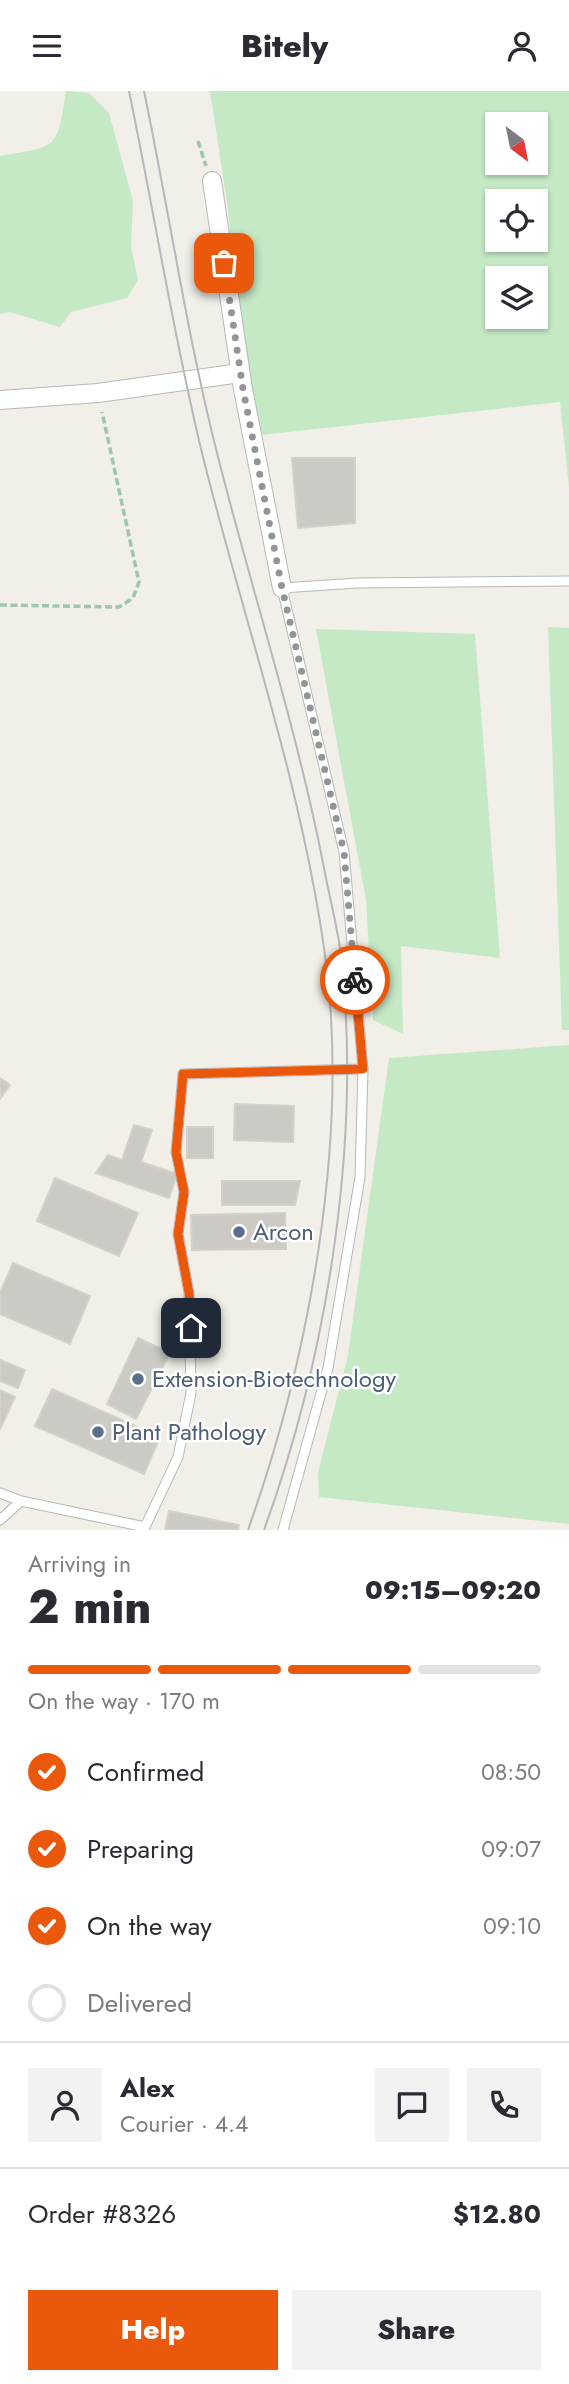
<!DOCTYPE html>
<meta charset="utf-8">
<style>
body{margin:0;font-family:Jost,sans-serif;background:#f2f2f3;color:#2b2b33;height:100vh;display:flex;flex-direction:column;font-size:26px;white-space:nowrap}
*{box-sizing:border-box;margin:0}
p{font-size:23px;color:#7c7c81}
.icon{flex:none;width:38px;height:38px;fill:none;stroke:currentColor;stroke-width:2;stroke-linecap:round;stroke-linejoin:round}
.map{position:relative;height:1439px;overflow:hidden}
.sheet{display:flex;flex-direction:column;background:#fff;flex:1}
.sheet>*{flex:none}
.needle{width:46px;rotate:148deg}
.tools{position:absolute;left:485px;top:21px;display:grid;gap:14px}
.tools a{display:grid;place-items:center;width:63px;height:63px;border-radius:0px;background:#fff;box-shadow:0 2px 5px #0004;font-size:35px}
.pin{position:absolute;display:grid;place-items:center;width:60px;height:60px;color:#fff;margin:-30px;border-radius:14px;box-shadow:0 4px 10px #0006}
.courier{position:absolute;display:grid;place-items:center;width:70px;height:70px;margin:-35px;border:5px solid #ea580c;border-radius:50%;background:#fff;color:#222;box-shadow:0 2px 9px #0007}
.head em{font-style:normal;font-weight:800}
.head div{display:flex;flex-direction:column-reverse}
.head{display:flex;align-items:center;justify-content:space-between;height:119px;padding:0 28px}
h1{font-size:46px;font-weight:800;line-height:52px}
.bar{display:grid;grid-template-columns:repeat(4,1fr);gap:10px 7px;align-content:center;height:84px;padding:0 28px}
.bar i{height:9px;border-radius:5px;background:#e1e1e2}
.bar .current{background:#ea580c}
.bar p{grid-column:span 4}
.line{display:flex;align-items:center;gap:18px;padding:0 28px;border-top:2px solid #e1e1e2}
.line div{flex:1}
.round{display:grid;place-items:center;flex:none;width:74px;height:74px;border-radius:0px;background:#f2f2f3}
ol{padding:0 28px;list-style:none}
li{display:flex;align-items:center;gap:21px;height:77px}
li p{margin-inline-start:auto}
li .icon{padding:7px;border-radius:50%;background:#ea580c;color:#fff;stroke-width:4}
li:last-child{color:#7c7c81}
li i{width:38px;height:38px;border:4px solid #e1e1e2;border-radius:50%}
.button{display:flex;gap:14px;margin-top:auto;padding:14px 28px}
.button a{flex:1;height:80px;border-radius:0px;background:#ea580c;color:#fff;font-size:28px;font-weight:800;line-height:80px;text-align:center}
.button a+a{background:#f2f2f3;color:#2b2b33}
header{display:flex;justify-content:space-between;align-items:center;height:91px;padding:0 28px;background:#fff;font-size:32px;font-weight:800}
.map>svg:first-child{display:block}
.green{fill:#c5e8c5;fill-rule:evenodd}
.building{fill:#cccac5;stroke:#d6d1c6;stroke-width:2}
.lines{fill:none;stroke-linecap:round;stroke-linejoin:round}
.service-casing{stroke:#b5b8bc;stroke-width:11}
.minor-casing{stroke:#b5b8bc;stroke-width:20}
.path{stroke:#9cc7a9;stroke-width:3.5;stroke-dasharray:7 3.5;stroke-linecap:butt}
.service{stroke:#fff;stroke-width:9}
.minor{stroke:#fff;stroke-width:18}
.tram{stroke:#b6b7b8;stroke-width:2}
.done{stroke:#929495;stroke-width:7;stroke-dasharray:0 12.6}
.route{stroke:#ea580c;stroke-width:9}
.service-dot{fill:#5c6f8a;stroke:#fff;stroke-width:2.5}
.labels{text-anchor:middle;stroke-width:5;stroke-linejoin:round;paint-order:stroke}
.service-label{font-size:24px;fill:#4e5e75;stroke:#fff;text-anchor:start}
</style>
<header><svg class="icon" aria-label="menu" viewBox="0 0 24 24"><path d="M4 6h16M4 12h16M4 18h16"/></svg>Bitely<svg class="icon" aria-label="person" viewBox="0 0 24 24"><circle cx="12" cy="8" r="4"/><path d="M4 21q1-7 8-7t8 7"/></svg></header>
<div class="map">
<svg width="569" height="1439" viewBox="0 0 569 1439">
<rect width="100%" height="100%" fill="#f1efe8"/>
<g class="green">
<path d="M66 0 89 2 109 22 133 110 131 156 138 189 127 207 71 221 60 236 10 221 0 223V65C58 55 57 59 66 0Z"/>
<path d="M210 0H569V396L560 311 252 345 228 118ZM497 33H536V72H497ZM497 110H536V149H497ZM497 187H536V226H497Z"/>
<path d="M548 536 569 537V939H562Z"/>
<path d="M316 538 475 543 500 867 401 855 403 943 373 929 366 809Z"/>
<path d="M569 954V1433L319 1406 318 1382 348 1264 389 967Z"/>
</g>
<g class="building">
<path d="M292 367H355V432L298 437Z"/>
<path d="M0 987 10 994 0 1008Z"/>
<path d="M235 1013 294 1015 293 1051 234 1049Z"/>
<path d="M134 1034 152 1039 141 1071 177 1083 169 1107 96 1082 108 1064 122 1069Z"/>
<rect x="187" y="1036" width="26" height="31"/>
<path d="M55 1087 138 1122 119 1165 37 1130Z"/>
<path d="M222 1090H300L295 1114H222Z"/>
<path d="M285 1122 286 1158 192 1159 191 1124Z"/>
<path d="M13 1172 90 1205 70 1253 0 1223V1202Z"/>
<path d="M138 1247 170 1262 136 1328 107 1313Z"/>
<path d="M0 1269 25 1279 18 1297 0 1290Z"/>
<path d="M52 1298 160 1346 144 1383 35 1335Z"/>
<path d="M0 1299 15 1306 0 1338Z"/>
<path d="M169 1420 239 1434 238 1439H165Z"/>
</g>
<g class="lines">
<g class="service-casing">
<g id="service">
<path d="M363 978 344 761 282 497 357 492 569 490"/>
<path d="M0 1402 21 1410 145 1436 178 1366 191 1302 189 1202 178 1143 184 1101 176 1061 183 983 363 978 360 1086 328 1277 283 1439"/>
<path d="M0 1429 21 1410"/>
</g>
</g>
<g class="minor-casing">
<g id="minor">
<path d="M212 90 243 298 282 497"/>
<path d="M0 309 98 302 240 282"/>
</g>
</g>
<g class="path">
<path d="M198 50 206 75"/>
<path d="M0 514 119 516 133 507 139 491 102 321"/>
</g>
<use href="#service" class="service"/>
<use href="#minor" class="minor"/>
<g class="tram">
<path d="M129 0C154 120 173 243 202 362 243 527 300 689 324 857 351 1042 310 1265 248 1439"/>
<path d="M144 0C169 120 187 244 217 362 252 501 297 637 324 777 329 804 336 830 340 857 363 1044 328 1263 264 1439"/>
</g>
</g>
<g class="lines">
<path class="done" d="M224 172 243 298 282 497 344 761 355 889"/>
<path class="route" d="M191 1237 189 1202 178 1143 184 1101 176 1061 183 983 363 978 355 889"/>
</g>
<g class="service-dot">
<circle cx="239" cy="1141" r="7"/>
<circle cx="138" cy="1288" r="7"/>
<circle cx="98" cy="1341" r="7"/>
</g>
<g class="labels">
<g class="service-label">
<text x="253" y="1149">Arcon</text>
<text x="152" y="1296">Extension-Biotechnology</text>
<text x="112" y="1349">Plant Pathology</text>
</g>
</g>
</svg>
<div class="tools">
<a><svg class="needle" viewBox="-14 -14 28 28"><path d="M0-13l5 13h-10z" fill="#e53935"/><path d="M0 13l5-13h-10z" fill="#7c7c81"/></svg></a>
<a><svg class="icon" aria-label="locate" viewBox="0 0 24 24"><circle cx="12" cy="12" r="6"/><path d="M12 2v4M12 18v4M2 12h4M18 12h4"/></svg></a>
<a><svg class="icon" aria-label="layers" viewBox="0 0 24 24"><path d="M12 4l9 5-9 5-9-5zM3 14l9 5 9-5"/></svg></a>
</div>
<div class="pin" style="left:224px;top:172px;background:#ea580c"><svg class="icon" aria-label="bag" viewBox="0 0 24 24"><path d="M5 8h14l-1 12H6zM9 8a3 3 0 0 1 6 0"/></svg></div>
<div class="pin" style="left:191px;top:1237px;background:#1f2937"><svg class="icon" aria-label="home" viewBox="0 0 24 24"><path d="M3 11l9-7 9 7M6 9v11h12V9"/></svg></div>
<div class="courier" style="left:355px;top:889px"><svg class="icon" aria-label="bike" viewBox="0 0 24 24"><circle cx="6" cy="16" r="4"/><circle cx="18" cy="16" r="4"/><path d="M6 16l4-8h5l3 8M10 8l3 8H6M13 5h3"/></svg></div>
</div>
<section class="sheet">
<div class="head"><div><h1>2 min</h1><p>Arriving in</p></div><em>09:15–09:20</em></div>
<div class="bar"><i class="current"></i><i class="current"></i><i class="current"></i><i></i><p>On the way · 170 m</p></div>
<ol>
<li><svg class="icon" aria-label="check" viewBox="0 0 24 24"><path d="M5 12l5 5 9-10"/></svg>Confirmed<p>08:50</p></li>
<li><svg class="icon" aria-label="check" viewBox="0 0 24 24"><path d="M5 12l5 5 9-10"/></svg>Preparing<p>09:07</p></li>
<li><svg class="icon" aria-label="check" viewBox="0 0 24 24"><path d="M5 12l5 5 9-10"/></svg>On the way<p>09:10</p></li>
<li><i></i>Delivered</li>
</ol>
<div class="line" style="height:126px"><a class="round"><svg class="icon" aria-label="person" viewBox="0 0 24 24"><circle cx="12" cy="8" r="4"/><path d="M4 21q1-7 8-7t8 7"/></svg></a><div><b>Alex</b><p>Courier · 4.4</p></div><a class="round"><svg class="icon" aria-label="chat" viewBox="0 0 24 24"><path d="M4 5h16v11H9l-5 4z"/></svg></a><a class="round"><svg class="icon" aria-label="phone" viewBox="0 0 24 24"><path d="M5 4h4l2 5-3 2q2 4 5 5l2-3 5 2v4C11 20 4 13 5 4z"/></svg></a></div>
<div class="line" style="height:91px"><div>Order #8326</div><b>$12.80</b></div>
<div class="button"><a>Help</a><a>Share</a></div>
</section>
